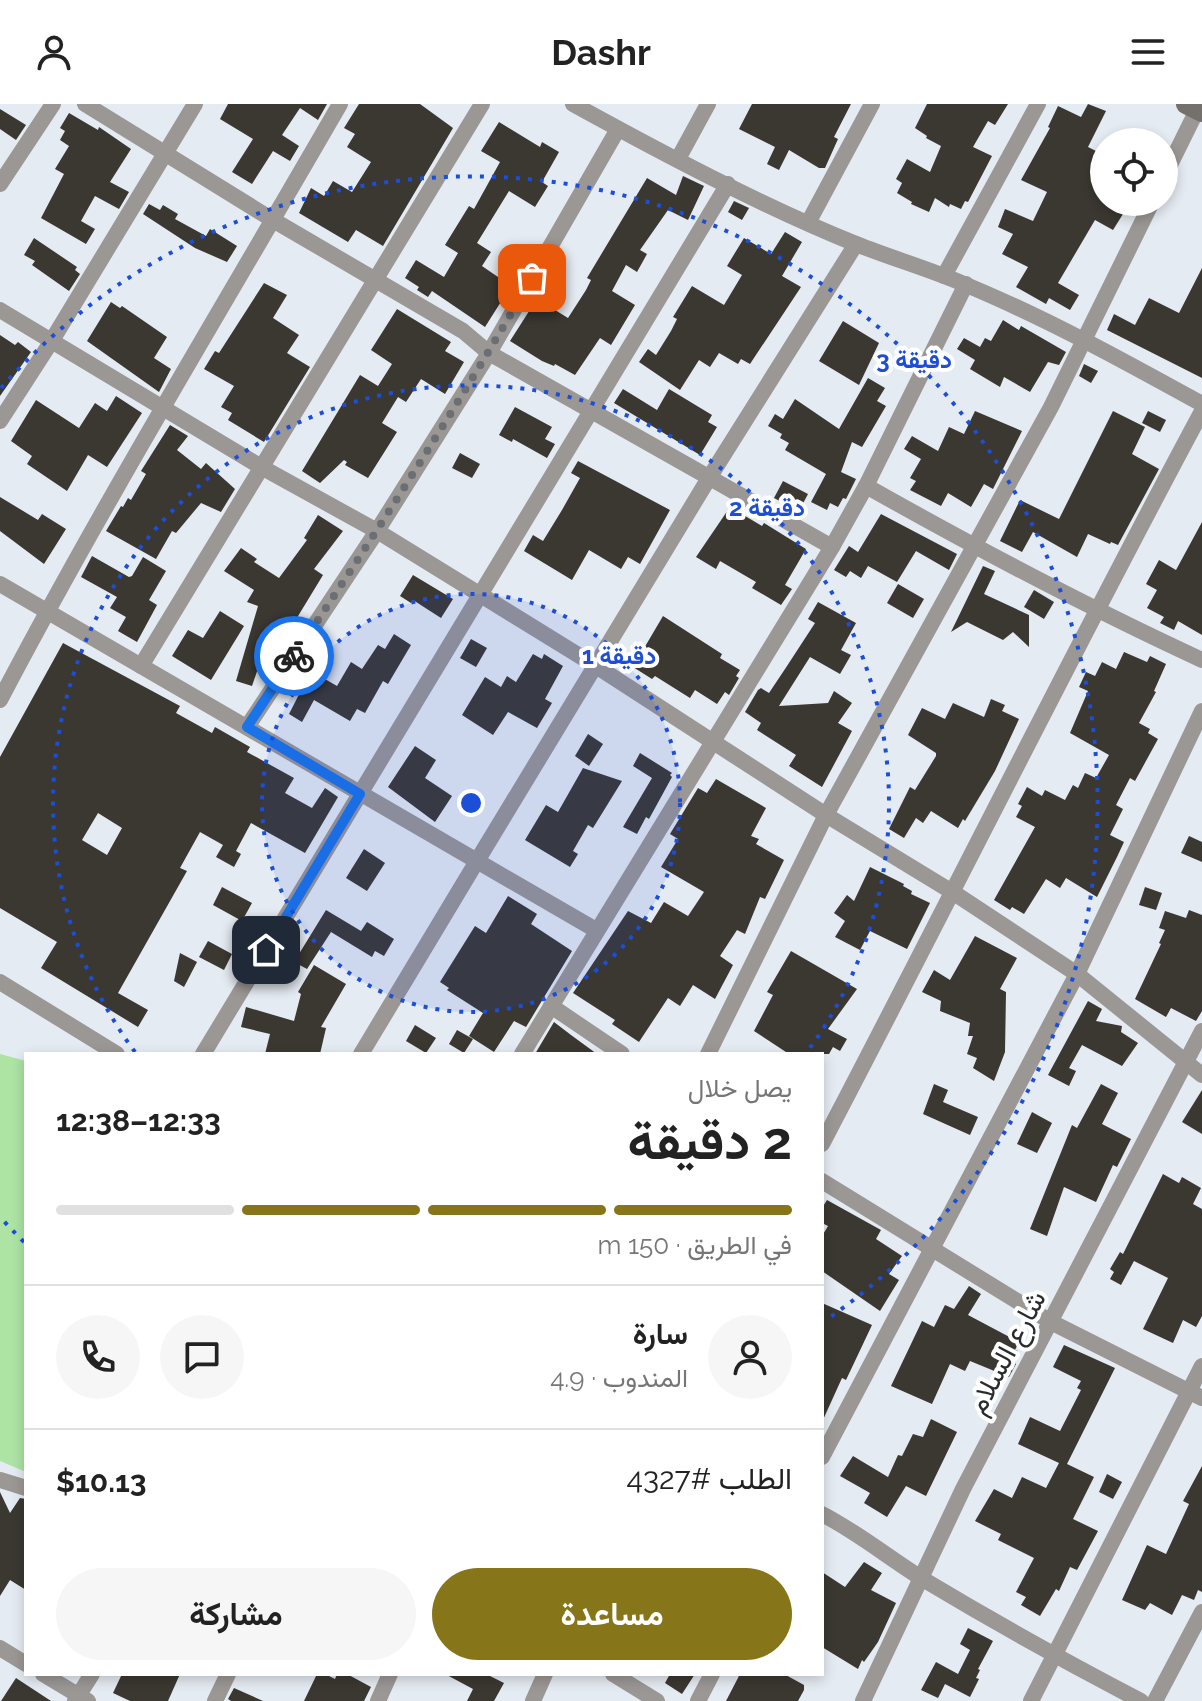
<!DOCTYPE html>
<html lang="ar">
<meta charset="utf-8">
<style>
body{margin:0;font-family:Raleway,Vazirmatn,sans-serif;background:#f6f6f6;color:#222;direction:rtl;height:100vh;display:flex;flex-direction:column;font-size:30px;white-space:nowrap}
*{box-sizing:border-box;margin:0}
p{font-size:26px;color:#767676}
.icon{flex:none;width:44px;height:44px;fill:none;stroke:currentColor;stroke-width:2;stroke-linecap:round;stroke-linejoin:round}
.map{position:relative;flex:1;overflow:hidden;direction:ltr}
.drawer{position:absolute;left:24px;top:948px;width:800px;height:624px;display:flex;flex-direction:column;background:#fff;border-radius:0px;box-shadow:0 4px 12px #0003;direction:rtl}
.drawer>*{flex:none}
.buttons{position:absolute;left:1090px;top:24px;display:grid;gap:16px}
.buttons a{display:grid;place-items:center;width:88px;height:88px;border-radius:50%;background:#fff;box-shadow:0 4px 12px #0003;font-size:40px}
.pin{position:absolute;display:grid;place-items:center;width:68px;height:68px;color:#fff;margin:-34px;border-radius:16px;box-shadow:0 4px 12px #0006}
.courier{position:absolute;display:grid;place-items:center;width:80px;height:80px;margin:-40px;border:6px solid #1a73e8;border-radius:50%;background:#fff;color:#222;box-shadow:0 2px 10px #0007}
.headline em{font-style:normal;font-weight:700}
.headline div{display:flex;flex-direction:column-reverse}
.headline{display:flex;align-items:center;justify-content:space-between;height:136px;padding:0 32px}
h1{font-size:52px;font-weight:700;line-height:60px}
.bar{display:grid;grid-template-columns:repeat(4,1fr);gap:12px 8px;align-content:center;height:96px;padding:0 32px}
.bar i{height:10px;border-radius:6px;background:#e0e0e0}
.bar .selected{background:#877519}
.bar p{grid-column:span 4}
.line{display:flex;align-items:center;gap:20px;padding:0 32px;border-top:2px solid #e0e0e0}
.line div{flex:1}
.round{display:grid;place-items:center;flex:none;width:84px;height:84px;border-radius:42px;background:#f6f6f6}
.primary-button{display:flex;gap:16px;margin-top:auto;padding:16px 32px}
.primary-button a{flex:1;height:92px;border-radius:48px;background:#877519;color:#fff;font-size:32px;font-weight:700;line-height:92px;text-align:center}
.primary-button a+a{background:#f6f6f6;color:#222}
header{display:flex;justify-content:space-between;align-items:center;height:104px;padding:0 32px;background:#fff;font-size:36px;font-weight:700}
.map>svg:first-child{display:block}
.green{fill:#ade4a4}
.building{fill:#3b3731;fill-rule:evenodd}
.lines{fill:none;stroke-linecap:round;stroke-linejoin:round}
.street{stroke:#9b9795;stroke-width:16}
.secondary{stroke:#74706c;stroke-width:20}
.done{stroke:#6b6e73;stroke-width:8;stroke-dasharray:0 14.4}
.route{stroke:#1a73e8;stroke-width:10}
.ring{fill:none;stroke:#1d4ed8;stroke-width:4;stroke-dasharray:4 8}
.labels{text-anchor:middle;stroke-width:8;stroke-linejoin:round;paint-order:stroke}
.street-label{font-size:28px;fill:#292b2e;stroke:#fff}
.centre{fill:#1d4ed8;stroke:#fff;stroke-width:4}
.ring-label{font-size:24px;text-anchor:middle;font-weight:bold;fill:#1d4ed8;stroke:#fff;stroke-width:8;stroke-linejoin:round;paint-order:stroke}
</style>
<header><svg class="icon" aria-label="menu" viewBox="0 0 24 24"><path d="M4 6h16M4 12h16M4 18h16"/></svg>Dashr<svg class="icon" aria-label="person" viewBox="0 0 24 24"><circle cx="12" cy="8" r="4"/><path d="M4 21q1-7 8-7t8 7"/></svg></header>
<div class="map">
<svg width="1202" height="1597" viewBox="0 0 1202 1597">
<rect width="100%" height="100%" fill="#e5ebf2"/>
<path class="green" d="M0 950 26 957V1368L0 1357Z"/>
<g class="building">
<path d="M228 0H327L318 16 300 4 282 31 299 42 290 57 273 47 252 80 232 68 253 35 220 15Z"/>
<path d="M359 0H420L453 24 383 142 356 126 348 138 299 109 311 84 324 92 333 77 352 88 371 58 347 43 355 30 344 24Z"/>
<path d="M752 0H851L834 33 838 35 825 64H819L789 46 779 66 767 60 775 43 739 25Z"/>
<path d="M927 0H1008L995 21 988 17 973 43 992 52 968 98 965 97 961 105 950 100 949 103 935 94 929 108 911 100 912 98 897 89 902 79 896 75 907 55 930 68 941 42 926 34 927 32 915 24Z"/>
<path d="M1088 0 1106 7 1088 43 1104 51V98L1123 110 1113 126 1095 116 1058 179 1079 191 1070 206 1049 194 1046 200 1016 183 1028 163 1002 150 1013 130 998 123 1005 105 1033 117 1047 88 1021 76 1050 24 1048 23 1058 2 1081 13Z"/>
<path d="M0 5 26 21 16 36 0 25Z"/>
<path d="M69 9 98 26 99 23 131 45 110 78 129 88 119 105 95 92 81 117 95 125 86 140 41 114 64 70 55 65 69 42 60 36 65 27 60 24Z"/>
<path d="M499 18 540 43 542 38 559 48 542 78 548 82 535 103 509 87 477 139 491 148 482 162 511 182 485 223 432 187 428 193 417 186 419 183 405 174 416 156 444 173 458 149 445 141 469 102 474 105 500 58 481 47Z"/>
<path d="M683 72 704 82 688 116 668 106 640 146 647 150 637 168 626 161 612 187 635 201 611 241 600 234 575 271 555 260 554 262 542 257 510 237 533 201 543 207 547 201 568 214 586 186 591 176 587 174 647 74 676 91Z"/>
<path d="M734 97 749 104 742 116 728 108Z"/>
<path d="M149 100 160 106 163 101 178 110 175 115 206 132 210 125 237 142 227 158 195 144 143 110Z"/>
<path d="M785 128 802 138 782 172 801 183 750 260 741 255 738 260 719 249 710 263 699 256 680 286 639 258 648 245 656 251 671 227 677 215 673 213 692 182 724 201 742 171 727 162 744 134 771 150Z"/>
<path d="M34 134 77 163 75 166 80 170 69 187 32 161 35 157 24 151Z"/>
<path d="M1202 164V274L1107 226 1114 210 1135 221 1149 194 1179 209Z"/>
<path d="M264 179 287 191 273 214 299 231 287 249 310 263 264 338 228 316 232 309 221 303 234 282 204 265 215 247 219 249Z"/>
<path d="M111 198 120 204 122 202 167 233 154 254 171 265 159 288 87 237Z"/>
<path d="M397 205 451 238 445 247 464 258 445 290 421 275 406 298 398 293 382 319 397 328 368 374 345 361 347 358 344 356 320 379 302 367 360 271 378 282 392 260 371 246Z"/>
<path d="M1003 216 1019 226 1021 222 1066 248 1059 261 1048 258 1030 288 1004 273 1000 283 970 265 975 256 957 245 964 234 980 243 985 234 991 237Z"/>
<path d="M843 217 879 239 859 281 819 257Z"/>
<path d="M0 231 15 241 18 238 31 248 0 292Z"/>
<path d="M1084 260 1098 267 1091 279 1079 272Z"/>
<path d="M868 274 885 284 877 297 886 302 862 343 852 338 841 368 856 375 846 395 843 394 838 403 830 399 827 406 811 398 826 370 785 346 789 339 780 334 782 330 768 322 775 310 783 315 795 295 839 325Z"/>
<path d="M623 285 657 306 669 285 712 311 708 318 717 323 700 351 614 299Z"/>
<path d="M116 292 142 309 107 363 88 351 67 387 27 360 32 352 11 337 36 296 79 324 95 299 107 307Z"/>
<path d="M515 303 552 323 545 335 555 340 547 354 513 335 512 338 499 331Z"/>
<path d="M975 307 1022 327 993 385 984 380 971 403 948 389 941 402 910 386 916 377 910 374 921 355 904 345 912 332 938 347 949 323 964 330Z"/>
<path d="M1113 307 1145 323 1132 350 1159 365 1118 441 1111 438 1110 440 1088 430 1077 453 1033 428 1022 448 1000 437 1020 396 1059 415Z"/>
<path d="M1148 307 1166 316 1160 328 1142 319Z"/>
<path d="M170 321 188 332 177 346 201 365 206 359 235 385 221 408 201 399 176 429 172 427 156 455 106 427 121 402 123 403 128 394 131 396 146 370 141 367Z"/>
<path d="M460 349 480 360 472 374 452 364Z"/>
<path d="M578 357 670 406 640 460 628 453 621 465 589 446 572 476 524 447 533 431 543 437 562 406 580 374 571 369Z"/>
<path d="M783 377 808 390 799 407 774 394Z"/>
<path d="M0 393 38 416 42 410 66 425 44 460 0 427Z"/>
<path d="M730 403 762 422 764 419 806 445 785 481 792 485 781 501 752 484 756 478 720 457 716 465 696 453Z"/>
<path d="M881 410 957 450 949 466 916 447 897 478 868 462 861 474 850 467 846 473 834 466 849 442 858 448Z"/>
<path d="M318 411 343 427 314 465 323 471 275 550 265 544 252 582 236 577 258 502 247 498 254 486 224 467 241 444 257 455 254 458 279 474 307 436 304 434Z"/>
<path d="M1202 418V531L1178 517 1174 526 1160 519 1164 513 1147 504 1157 486 1146 480 1159 456 1176 466Z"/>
<path d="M92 452 129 473 132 472 143 453 166 467 149 496 157 501 137 538 118 527 126 513 110 504 117 493 81 473Z"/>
<path d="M983 462 995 467 984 490 1029 511V543L1013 528 1003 536 967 518 951 528Z"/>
<path d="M413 471 453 495 441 514 413 496 411 499 400 492Z"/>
<path d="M898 480 924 495 913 514 887 499Z"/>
<path d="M1034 486 1054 498 1044 515 1024 503Z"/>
<path d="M818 498 856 519 841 546 851 551 840 570 810 553 779 602 828 599 834 587 852 599 838 619 852 627 822 683 789 662 796 651 757 626 761 619 745 608 758 586 761 584 769 589 787 562 815 519 808 515Z"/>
<path d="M220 507 244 522 211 576 172 552 188 526 203 534Z"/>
<path d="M663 512 722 550 720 554 740 566 736 572 739 574 729 591 725 588 717 600 695 586 690 594 655 572 652 575 633 563Z"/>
<path d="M394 530 411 541 388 580 383 577 365 609 357 605 350 617 314 596 302 618 289 610 311 567 337 582 351 558 362 565 378 541 385 545Z"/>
<path d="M471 535 487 544 476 563 460 554Z"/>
<path d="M63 539 180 602 176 609 212 629 215 623 250 643 247 648 294 674 285 689 312 704 325 684 338 693 305 749 251 719 236 747 241 750 234 763 216 753 223 741 200 728 180 764 187 767 118 889 148 906 138 923 41 864 57 838 0 804V653ZM98 709 122 724 107 751 82 736Z"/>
<path d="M1124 548 1147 558 1150 552 1166 560 1154 587 1156 588 1139 619 1150 625 1148 629 1158 635 1135 677 1130 674 1116 701 1123 705 1110 731 1124 738 1117 753 1097 793 1066 774 1060 784 1046 775 1024 810 1012 803 1010 806 994 796 1035 723 1016 713 1022 702 1018 700 1027 683 1042 692 1045 686 1065 696 1073 681 1078 684 1085 669 1096 674 1109 651 1070 629 1088 587 1079 583 1086 568 1095 572 1102 558 1116 565Z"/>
<path d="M533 550 542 555 544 550 563 562 545 595 552 599 537 624 508 608 493 631 462 611 485 573 501 583 507 572 516 578Z"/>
<path d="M991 595 1005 601 1002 607 1019 615 995 667 965 717 963 715 958 724 931 707 923 719 916 714 904 734 889 725 910 683 915 686 936 652V649L908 631 922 604 945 615 953 599 984 613Z"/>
<path d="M588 630 603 640 589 662 575 652Z"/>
<path d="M415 642 436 656 425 674 452 692 435 718 388 683Z"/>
<path d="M640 649 672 669 670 671 672 673 649 715 646 713 637 730 623 723 652 674 633 662Z"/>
<path d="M583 664 622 677 593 724 588 721 573 747 578 750 570 763 525 736 546 701 558 708Z"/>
<path d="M716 675 766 704 751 732 759 735 756 740 784 756 765 795 760 793 745 830 737 826 720 852 733 861 715 895 693 881 680 902 668 894 639 938 612 920 615 916 573 889 628 807 651 819 664 798 688 812 704 788 661 763 678 735 670 730 698 684 707 689Z"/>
<path d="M1189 732 1202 738V758L1181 749Z"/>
<path d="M364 745 385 759 367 787 346 774Z"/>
<path d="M870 763 904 780 903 782 912 787 911 790 930 799 907 845 870 827 860 846 835 833 845 817 834 809 847 791 854 797Z"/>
<path d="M222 783 252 799 242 817 213 801Z"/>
<path d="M1145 783 1162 789 1156 806 1139 801Z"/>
<path d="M508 792 537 810 531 820 572 847 526 923 514 917 494 948 469 932 483 909 447 886 449 884 440 878 475 822 486 829Z"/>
<path d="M326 806 361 827 367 818 394 835 384 852 375 847 372 853 331 828 307 865 294 858Z"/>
<path d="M1189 806 1202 811V907L1196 917 1171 904 1166 913 1135 895 1161 840 1159 839 1165 826 1159 824 1165 807 1186 814Z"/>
<path d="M975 832 1017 854 1000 885 1006 888 1005 948 994 977 973 964 977 954 967 950 973 932H968L970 919 940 907 941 897 922 888 934 866 950 876Z"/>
<path d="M208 837 232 850 224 866 199 853Z"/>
<path d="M791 847 857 885 828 925 847 935 840 947 833 943 829 950H789L754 927 773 891 767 888Z"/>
<path d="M180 849 197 858 184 883 174 877Z"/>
<path d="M314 861 346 880 321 923 326 924 320 950H265L270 930 241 923 246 903 294 917 301 890 298 888Z"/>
<path d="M1088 897 1102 905 1096 917 1122 922 1121 928 1138 939 1122 962 1082 941 1069 964 1076 967 1069 982 1048 971Z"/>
<path d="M554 918 571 931 597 950H535Z"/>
<path d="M415 921 436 934 426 949 406 937Z"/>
<path d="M457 926 473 935 464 949 449 940Z"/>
<path d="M934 980 948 986 943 998 978 1013 970 1031 923 1010Z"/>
<path d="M1101 980 1118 989 1102 1020 1131 1035 1117 1063 1113 1061 1096 1098 1064 1083 1047 1132 1030 1125 1072 1021 1077 1024Z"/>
<path d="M1202 986V1030L1182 1018Z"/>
<path d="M1032 1008 1052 1019 1037 1049 1017 1040Z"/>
<path d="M1163 1070 1179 1079 1182 1073 1201 1084 1193 1100 1202 1105V1212L1196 1223 1183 1216 1173 1239 1143 1225 1168 1174 1134 1157 1121 1181 1110 1175 1114 1168 1110 1165 1120 1148 1123 1150Z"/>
<path d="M827 1096 881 1126 876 1135 902 1152 889 1170 899 1176 880 1207 822 1167V1132L828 1122 822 1119V1104Z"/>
<path d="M969 1182 981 1190 968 1211 1019 1238 1015 1246 1018 1247 1013 1258 1016 1260 1009 1273 970 1257 965 1267 950 1260 932 1300 891 1282 922 1217 934 1223 945 1201 954 1205Z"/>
<path d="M822 1199 872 1221 846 1276 842 1274 822 1318Z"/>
<path d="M1064 1241 1115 1264 1067 1360 1094 1373 1073 1415 1098 1427 1077 1466 1070 1463 1059 1487 1056 1485 1040 1512 1021 1501 1026 1493 1016 1488 1034 1454 998 1436 1001 1430 975 1417 994 1385 1012 1394 1022 1373 1046 1384 1059 1359 1018 1340 1030 1313 1060 1327 1081 1286 1077 1284 1081 1277 1053 1263Z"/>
<path d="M931 1315 957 1328 926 1392 906 1382 887 1413 864 1399 870 1389 840 1372 853 1352 888 1373 898 1351 902 1352 913 1330 923 1333Z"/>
<path d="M1202 1362V1488L1198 1486 1194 1496 1182 1491 1172 1511 1150 1499 1145 1506 1122 1496 1147 1441 1166 1450 1189 1400 1183 1397Z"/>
<path d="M1107 1370 1122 1378 1113 1395 1099 1388Z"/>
<path d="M0 1388 10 1409 20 1394 26 1395V1486L10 1476 0 1492Z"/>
<path d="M864 1458 882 1469 871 1486 896 1499 878 1538 864 1558 862 1556 858 1565 822 1543V1468L845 1483Z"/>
<path d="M968 1524 993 1537 978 1565 980 1566 976 1574 979 1575 970 1593 945 1580 938 1594 921 1586 936 1558 958 1570 970 1546 960 1540Z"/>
<path d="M122 1570H180L168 1597H130L113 1589Z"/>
<path d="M317 1570H325L335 1575 337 1570H347L371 1583 364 1597H304Z"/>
<path d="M445 1570H486L504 1579 494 1597H467L473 1585Z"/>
<path d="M670 1570H695L682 1590 665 1579Z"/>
<path d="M740 1570H784L804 1581V1586L798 1597H726Z"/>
<path d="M16 1574 51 1597H1Z"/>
<path d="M234 1584 263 1597H231L228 1595Z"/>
</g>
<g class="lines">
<g class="street">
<path d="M85 0 273 116 463 227 489 249 832 443"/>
<path d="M573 0C662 49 762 102 856 140 891 154 929 165 964 180 1046 214 1124 257 1202 300"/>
<path d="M678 55 708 0"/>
<path d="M1164 73 1200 0"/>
<path d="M0 80 53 0"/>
<path d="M808 119 872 0"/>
<path d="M944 172 1038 0"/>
<path d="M0 206 263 364 377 427 596 562 826 711 954 789 1077 870 1202 971"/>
<path d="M0 317 51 238 195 0"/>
<path d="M866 382C976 444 1087 503 1202 556"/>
<path d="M0 480 477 757 709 374 856 140"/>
<path d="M141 562 482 0"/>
<path d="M0 596C106 394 226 198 340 0"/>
<path d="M247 623 377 427 489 249 618 25"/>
<path d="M0 878 117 950"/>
<path d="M551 902 622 950"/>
<path d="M203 950 728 80"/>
<path d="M361 950 477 757 596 826"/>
<path d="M522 950 832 443 866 382 966 180"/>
<path d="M708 950 826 711 1051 303 1152 98"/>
<path d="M822 1040C950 796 1072 549 1202 307"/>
<path d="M822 1077 1051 1218 1202 1294"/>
<path d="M822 1353 1077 870 1202 607"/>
<path d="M0 1376 26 1384"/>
<path d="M822 1410C859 1429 890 1455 926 1477 996 1519 1068 1559 1141 1597"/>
<path d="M0 1544 26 1560"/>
<path d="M43 1570 88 1597"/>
<path d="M613 1570 657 1597"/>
<path d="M75 1597 92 1570"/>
<path d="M215 1597 228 1570"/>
<path d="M378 1597 390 1570"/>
<path d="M533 1597 545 1570"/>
<path d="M698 1597 712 1570"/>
<path d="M863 1597 963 1385 1202 927"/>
<path d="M1031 1597 1202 1262"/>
<path d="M1155 1597 1202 1508"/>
</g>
<path class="secondary" d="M1186 0 1202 8"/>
</g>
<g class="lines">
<path class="done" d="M294 552C377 428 457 303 532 174"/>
<path class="route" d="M266 846 360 690 247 623 294 552"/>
</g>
<circle cx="471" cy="699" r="209" fill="#1d4ed8" fill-opacity=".12"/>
<g class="ring">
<circle cx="471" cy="699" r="209"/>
<path d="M135 948A418 418 0 1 1 807 948"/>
<path d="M24 1138A627 627 0 0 1 1 1114M1 284A627 627 0 1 1 826 1216"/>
</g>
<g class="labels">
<g class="street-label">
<text transform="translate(1006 1248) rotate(-62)" y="10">شارع السلام</text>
</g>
</g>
<circle cx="471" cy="699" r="12" class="centre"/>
<g class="ring-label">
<text x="914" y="264">3 دقيقة</text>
<text x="767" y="412">2 دقيقة</text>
<text x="619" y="560">1 دقيقة</text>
</g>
</svg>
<div class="buttons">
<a><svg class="icon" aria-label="locate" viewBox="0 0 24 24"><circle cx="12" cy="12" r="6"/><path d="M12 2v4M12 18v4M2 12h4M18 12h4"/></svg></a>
</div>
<div class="pin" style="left:532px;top:174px;background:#ea580c"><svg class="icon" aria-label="bag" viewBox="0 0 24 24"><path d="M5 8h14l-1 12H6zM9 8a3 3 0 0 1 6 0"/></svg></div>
<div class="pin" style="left:266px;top:846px;background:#1f2937"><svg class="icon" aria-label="home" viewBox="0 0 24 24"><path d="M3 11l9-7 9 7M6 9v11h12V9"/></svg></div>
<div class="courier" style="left:294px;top:552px"><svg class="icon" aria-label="bike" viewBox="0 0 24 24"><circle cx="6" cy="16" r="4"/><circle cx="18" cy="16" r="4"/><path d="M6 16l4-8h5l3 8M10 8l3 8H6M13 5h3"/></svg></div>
<section class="drawer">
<div class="headline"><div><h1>2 دقيقة</h1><p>يصل خلال</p></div><em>12:33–12:38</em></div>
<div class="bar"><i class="selected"></i><i class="selected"></i><i class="selected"></i><i></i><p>في الطريق · 150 m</p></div>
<div class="line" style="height:144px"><a class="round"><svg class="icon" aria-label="person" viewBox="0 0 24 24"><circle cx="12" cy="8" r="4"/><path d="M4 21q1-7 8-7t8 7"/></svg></a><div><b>سارة</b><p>المندوب · 4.9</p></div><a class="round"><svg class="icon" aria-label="chat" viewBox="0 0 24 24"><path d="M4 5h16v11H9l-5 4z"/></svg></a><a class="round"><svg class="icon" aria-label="phone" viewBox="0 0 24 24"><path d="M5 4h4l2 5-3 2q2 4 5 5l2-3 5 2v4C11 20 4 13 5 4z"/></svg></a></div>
<div class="line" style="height:104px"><div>الطلب #4327</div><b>$10.13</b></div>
<div class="primary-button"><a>مساعدة</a><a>مشاركة</a></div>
</section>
</div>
